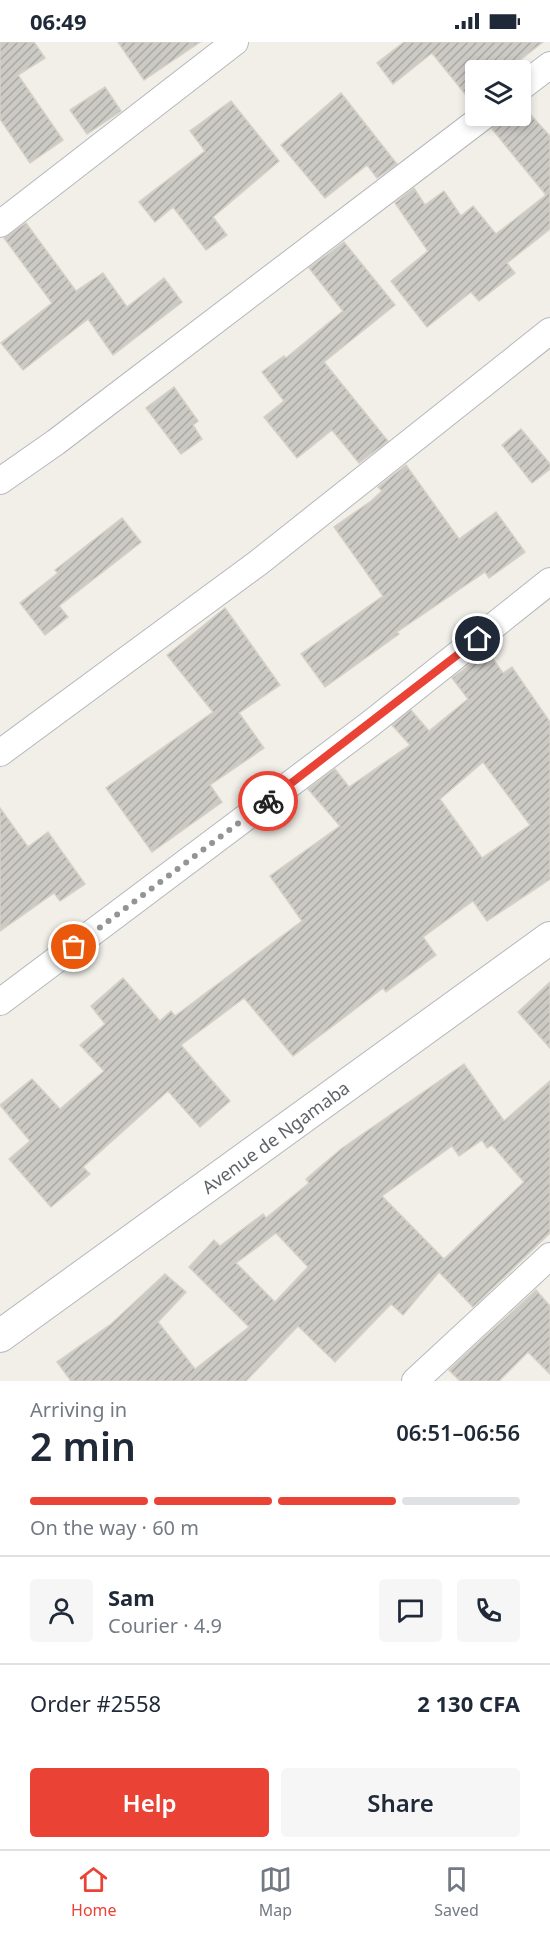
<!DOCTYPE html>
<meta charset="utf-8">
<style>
body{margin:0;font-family:"Noto Sans",sans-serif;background:#f6f6f7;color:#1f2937;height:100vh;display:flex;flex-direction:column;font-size:22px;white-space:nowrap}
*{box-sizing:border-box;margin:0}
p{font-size:20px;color:#747a83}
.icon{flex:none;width:33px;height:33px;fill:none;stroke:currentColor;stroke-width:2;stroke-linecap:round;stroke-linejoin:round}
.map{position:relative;height:1339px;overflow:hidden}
.side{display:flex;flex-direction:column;background:#fff;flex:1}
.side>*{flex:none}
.tools{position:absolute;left:465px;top:18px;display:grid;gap:12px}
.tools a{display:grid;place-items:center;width:66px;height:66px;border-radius:6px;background:#fff;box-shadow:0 3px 9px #0003;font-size:30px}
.pin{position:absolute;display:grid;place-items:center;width:51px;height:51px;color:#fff;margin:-26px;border:3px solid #fff;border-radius:50%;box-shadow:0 2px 6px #0007}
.courier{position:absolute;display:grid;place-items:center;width:60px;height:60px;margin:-30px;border:4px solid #ea4335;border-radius:50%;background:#fff;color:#222;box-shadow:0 2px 8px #0007}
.headline em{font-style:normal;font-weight:600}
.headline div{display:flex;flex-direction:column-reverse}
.headline{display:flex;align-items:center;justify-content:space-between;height:102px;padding:0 30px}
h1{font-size:39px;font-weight:600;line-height:45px}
.bar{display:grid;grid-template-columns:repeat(4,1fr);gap:9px 6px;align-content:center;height:72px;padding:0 30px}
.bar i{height:8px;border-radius:4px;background:#e0e1e3}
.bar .selected{background:#ea4335}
.bar p{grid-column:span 4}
.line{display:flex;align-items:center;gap:15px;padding:0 30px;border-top:2px solid #e0e1e3}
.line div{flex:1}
.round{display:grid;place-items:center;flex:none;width:63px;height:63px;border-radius:6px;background:#f6f6f7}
.button{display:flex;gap:12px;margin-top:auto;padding:12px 30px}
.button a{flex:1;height:69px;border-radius:6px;background:#ea4335;color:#fff;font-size:24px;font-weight:600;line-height:69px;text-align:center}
.button a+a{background:#f6f6f7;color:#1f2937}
.status{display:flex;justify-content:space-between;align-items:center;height:42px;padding:0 30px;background:#fff;direction:ltr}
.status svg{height:16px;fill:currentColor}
.tabs{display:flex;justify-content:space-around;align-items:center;height:84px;border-top:2px solid #e0e1e3;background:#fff;font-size:16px;color:#747a83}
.tabs a{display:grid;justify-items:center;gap:3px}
.tabs .selected{color:#ea4335}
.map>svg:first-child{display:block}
.building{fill:url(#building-hatch);stroke:#d6d1c6;stroke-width:1.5;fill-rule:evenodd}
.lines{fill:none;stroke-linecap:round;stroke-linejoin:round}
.minor-casing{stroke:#b5b8bc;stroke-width:28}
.tertiary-casing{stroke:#b5b8bc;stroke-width:34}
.minor{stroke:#fff;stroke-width:26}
.tertiary{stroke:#fff;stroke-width:32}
.done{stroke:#929495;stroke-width:6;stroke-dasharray:0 10.8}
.route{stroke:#ea4335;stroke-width:8}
.labels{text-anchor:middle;stroke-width:5;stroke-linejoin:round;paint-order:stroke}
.street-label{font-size:18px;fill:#5f6368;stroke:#fff}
</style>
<div class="status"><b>06:49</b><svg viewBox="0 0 49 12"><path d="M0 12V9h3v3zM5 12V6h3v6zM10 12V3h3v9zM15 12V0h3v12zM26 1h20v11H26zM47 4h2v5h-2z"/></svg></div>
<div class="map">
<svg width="550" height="1339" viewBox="0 0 550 1339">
<defs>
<pattern id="building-hatch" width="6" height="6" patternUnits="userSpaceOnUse" patternTransform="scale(1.5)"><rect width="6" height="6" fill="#cccac5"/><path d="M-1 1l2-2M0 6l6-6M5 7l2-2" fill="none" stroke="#a9a8a4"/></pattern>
</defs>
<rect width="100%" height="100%" fill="#f1efe8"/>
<g class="building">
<path d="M0 0H34L45 16 18 33 63 98 30 121 0 77Z"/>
<path d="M118 0H200L144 38Z"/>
<path d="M404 0H543L507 28H476L474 63 432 11 393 42 377 21Z"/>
<path d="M105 45 121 69 87 92 70 68Z"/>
<path d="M341 51 397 122 377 136 367 123 325 156 281 103Z"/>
<path d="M231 59 279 119 213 175 227 193 206 208 173 165 155 180 139 160 205 109 190 89Z"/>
<path d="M520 61 550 94V187L507 221 515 231 479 259 471 250 427 285 391 239 428 209 395 161 414 146 425 163 444 149 461 174 473 164 496 192 546 153 492 87 499 74H520Z"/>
<path d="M26 181 76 249 103 231 127 265 164 236 182 260 113 313 88 277 23 328 1 301 52 261 4 196Z"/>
<path d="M344 200 395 263 324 320 388 399 359 421 332 388 297 416 264 375 284 359 262 330 284 314 286 316 343 269 309 226Z"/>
<path d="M174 345 198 379 193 383 202 397 181 412 146 366Z"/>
<path d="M521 387 550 422V427L532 441 502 403Z"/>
<path d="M406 423 459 497 496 470 525 510 489 536 485 530 397 590 399 592 325 645 301 612 383 554 334 485 371 459 382 449 378 445Z"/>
<path d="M122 476 141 500 59 564 68 575 45 593 20 561 58 531 55 528Z"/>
<path d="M225 566 280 643 239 671 264 706 210 743 222 760 152 810 106 746 213 670 167 613Z"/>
<path d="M488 610 503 631 512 625 550 680V837L487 879 473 859 423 895 436 913 386 950 383 946 293 1014 244 956 181 1003 230 1059 200 1085 168 1049 83 1125 90 1132 51 1165 9 1117 30 1099 0 1063 32 1037 60 1067 104 1029 80 1003 105 982 91 964 123 936 160 979 171 969 175 974 302 879 270 834 340 784 308 747 335 727 349 745 410 703 392 683 411 668 429 689 468 657 452 636ZM483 720 530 783 482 816 440 757Z"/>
<path d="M0 766 28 805 48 790 85 842 60 859 54 851 0 889Z"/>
<path d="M550 940V1006L518 970Z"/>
<path d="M464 1022 504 1079 550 1039V1191L473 1265 439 1230 403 1273 391 1262 335 1320 298 1284 246 1339H71L57 1320 111 1282 165 1232 186 1250 158 1280 195 1327 249 1285 189 1225 214 1198 220 1204 263 1172 266 1176 309 1141 306 1137 341 1107ZM482 1098 487 1106 492 1103 524 1140 444 1217 382 1154 452 1104 459 1114ZM276 1191 308 1225 275 1260 236 1221Z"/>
<path d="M536 1248 550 1264V1332L528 1310 499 1339H460L449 1328Z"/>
</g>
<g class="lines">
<g class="minor-casing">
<g id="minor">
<path d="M520 46 550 23"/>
<path d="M0 182 235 0"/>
<path d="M0 439 56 400 484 74"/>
<path d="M0 711 258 521 550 289"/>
<path d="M0 960 370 682 550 539"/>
<path d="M415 1339 550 1214"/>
</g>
</g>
<g class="tertiary-casing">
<path id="tertiary" d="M0 1294 550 896"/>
</g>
<use href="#minor" class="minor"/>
<use href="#tertiary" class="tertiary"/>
</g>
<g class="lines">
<path class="done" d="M74 905 268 759"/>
<path class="route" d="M268 759 478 597"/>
</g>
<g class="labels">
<g class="street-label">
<text transform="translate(276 1096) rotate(-36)" y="6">Avenue de Ngamaba</text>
</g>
</g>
</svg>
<div class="tools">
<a><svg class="icon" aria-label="layers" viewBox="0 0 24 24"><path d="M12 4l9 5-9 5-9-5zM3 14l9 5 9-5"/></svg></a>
</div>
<div class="pin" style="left:74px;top:905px;background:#ea580c"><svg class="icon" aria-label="bag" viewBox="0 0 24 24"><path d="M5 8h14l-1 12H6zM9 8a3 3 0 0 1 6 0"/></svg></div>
<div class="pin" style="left:478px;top:597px;background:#1f2937"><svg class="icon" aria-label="home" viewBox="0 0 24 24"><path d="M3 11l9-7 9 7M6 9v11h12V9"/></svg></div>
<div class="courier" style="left:268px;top:759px"><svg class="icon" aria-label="bike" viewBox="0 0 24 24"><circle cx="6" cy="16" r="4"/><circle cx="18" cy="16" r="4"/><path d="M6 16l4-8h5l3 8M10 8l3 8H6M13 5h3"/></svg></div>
</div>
<section class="side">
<div class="headline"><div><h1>2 min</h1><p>Arriving in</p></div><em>06:51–06:56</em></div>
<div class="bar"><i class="selected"></i><i class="selected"></i><i class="selected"></i><i></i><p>On the way · 60 m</p></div>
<div class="line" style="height:108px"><a class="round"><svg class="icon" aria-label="person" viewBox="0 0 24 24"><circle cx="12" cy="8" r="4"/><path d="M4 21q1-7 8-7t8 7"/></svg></a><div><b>Sam</b><p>Courier · 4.9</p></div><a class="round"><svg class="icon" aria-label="chat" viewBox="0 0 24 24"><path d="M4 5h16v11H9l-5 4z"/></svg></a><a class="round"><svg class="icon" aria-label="phone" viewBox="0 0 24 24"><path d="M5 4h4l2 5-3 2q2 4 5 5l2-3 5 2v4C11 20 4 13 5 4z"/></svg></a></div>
<div class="line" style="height:78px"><div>Order #2558</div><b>2 130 CFA</b></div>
<div class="button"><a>Help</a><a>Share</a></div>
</section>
<nav class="tabs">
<a class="selected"><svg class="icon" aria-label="home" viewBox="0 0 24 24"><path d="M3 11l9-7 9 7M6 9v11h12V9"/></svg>Home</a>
<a><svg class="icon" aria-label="map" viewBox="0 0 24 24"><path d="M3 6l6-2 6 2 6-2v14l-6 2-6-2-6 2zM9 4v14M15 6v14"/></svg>Map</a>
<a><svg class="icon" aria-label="saved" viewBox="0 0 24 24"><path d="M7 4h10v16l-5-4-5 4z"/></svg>Saved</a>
</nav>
